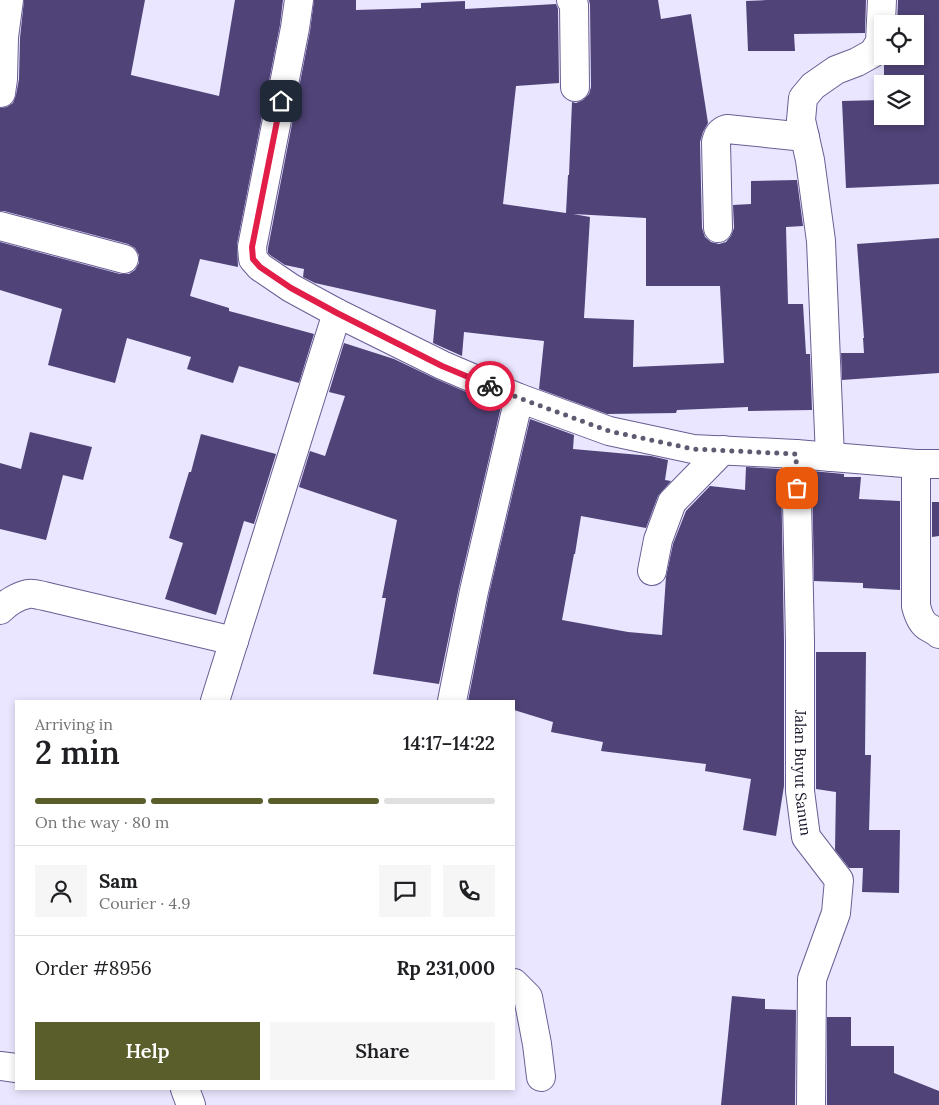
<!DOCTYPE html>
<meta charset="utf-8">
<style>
body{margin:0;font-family:Lora,serif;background:#f6f6f6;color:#202124;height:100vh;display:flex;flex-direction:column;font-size:19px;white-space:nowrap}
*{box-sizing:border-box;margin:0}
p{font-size:16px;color:#757577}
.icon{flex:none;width:28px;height:28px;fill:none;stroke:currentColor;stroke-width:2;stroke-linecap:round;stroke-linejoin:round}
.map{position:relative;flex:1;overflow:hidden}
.side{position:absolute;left:15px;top:700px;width:500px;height:390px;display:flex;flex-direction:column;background:#fff;border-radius:0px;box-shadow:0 2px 8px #0003}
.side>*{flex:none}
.fabs{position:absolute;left:874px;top:15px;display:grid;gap:10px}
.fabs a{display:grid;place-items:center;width:50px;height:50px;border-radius:0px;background:#fff;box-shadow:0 2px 8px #0003;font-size:25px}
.pin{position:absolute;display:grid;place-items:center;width:42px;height:42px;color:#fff;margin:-21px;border-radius:10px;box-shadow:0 2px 8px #0006}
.courier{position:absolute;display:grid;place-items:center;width:50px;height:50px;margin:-25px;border:4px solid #e11d48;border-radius:50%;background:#fff;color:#222;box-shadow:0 1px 6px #0007}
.headline em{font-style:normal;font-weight:600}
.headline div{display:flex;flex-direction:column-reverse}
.headline{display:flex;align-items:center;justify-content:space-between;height:85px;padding:0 20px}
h1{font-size:32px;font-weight:600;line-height:38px}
.bar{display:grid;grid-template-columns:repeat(4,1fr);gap:8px 5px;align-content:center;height:60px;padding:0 20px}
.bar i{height:6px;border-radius:4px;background:#e0e0e0}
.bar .current{background:#595e2b}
.bar p{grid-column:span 4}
.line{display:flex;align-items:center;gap:12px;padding:0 20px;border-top:1px solid #e0e0e0}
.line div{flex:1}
.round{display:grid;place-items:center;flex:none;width:52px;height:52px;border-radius:0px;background:#f6f6f6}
.primary-button{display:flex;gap:10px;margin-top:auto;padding:10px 20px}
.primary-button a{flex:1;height:58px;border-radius:0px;background:#595e2b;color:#fff;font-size:20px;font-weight:600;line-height:58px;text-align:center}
.primary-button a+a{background:#f6f6f6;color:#202124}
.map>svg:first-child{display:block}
.building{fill:#4f4377;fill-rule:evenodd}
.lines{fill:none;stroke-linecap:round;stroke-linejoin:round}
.minor-casing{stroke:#695e94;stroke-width:30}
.minor{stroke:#fff;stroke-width:28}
.done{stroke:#5f5a71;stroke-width:5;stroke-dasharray:0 9}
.route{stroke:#e11d48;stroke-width:6}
.labels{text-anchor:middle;stroke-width:5;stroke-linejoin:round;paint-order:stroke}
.street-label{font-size:15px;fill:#140f24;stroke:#f7f7f7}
</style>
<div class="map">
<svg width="939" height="1105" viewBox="0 0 939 1105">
<rect width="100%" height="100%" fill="#eae6ff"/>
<g class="building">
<path d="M24 0H145L131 74V75L219 96 235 0H283L280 25 237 244 238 267 200 259 190 296 229 308V311L314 334 299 383 239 366 233 383 187 369 191 357 127 338 115 383 48 365 62 309 0 290V242L120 274H129L135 270 139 263V255L135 248 128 244 4 211H0V108L7 107 13 103 16 95 19 79 20 38Z"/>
<path d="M314 0H356V10L421 8V3L465 1V9L556 4 558 9 559 83 516 86 503 204 566 213 568 175H569L572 102 576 103 583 100 589 94 591 87 590 5 589 0H658L661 19 691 14 708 123 703 132 700 142 702 228 705 237 711 242 719 244 726 242 731 236 734 228 733 205 751 204V181L797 180 803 226 786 227 788 304H803L806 354H810L812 410 748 411V407L677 410 676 413 607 414 539 389 544 341 464 332 462 356 433 343 436 310 315 283 303 277 304 269 285 265 270 255 268 253V248L310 31ZM573 214 646 218V286H720L724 363 633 367 634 320 584 318 590 217Z"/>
<path d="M767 0H866L865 33 794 34 795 51H748L746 1Z"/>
<path d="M898 0H939V184L846 188 842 101 882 100V116H915V84H884V63L889 56H915V24H897Z"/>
<path d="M939 238V373L842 380 841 353H864L863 338H864L857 244Z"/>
<path d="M344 343 394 359 436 379 501 407 459 587 439 684 373 674 386 598H382L397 520 299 487 310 451 325 456 345 396 329 392Z"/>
<path d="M530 419 574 435 573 449 651 456 668 460 665 480 671 481 658 496 646 528 581 516 575 554H574L562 620 628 632 662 635 666 577 673 544 686 511 710 486 745 490 746 467 781 469 784 641V786L776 836 743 830 751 779 705 771 706 764 601 751 603 742 551 732 553 722 514 710V701H468L489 594Z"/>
<path d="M30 432 92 447 83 480 63 475 46 540 0 529V463L21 469Z"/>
<path d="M201 434 276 454 254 524 244 521 216 615 165 599 183 543 169 538 189 472H191Z"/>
<path d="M812 471 844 474V477H861L859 499 900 501V590L863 588V583L814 581Z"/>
<path d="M932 502H939V536L932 537Z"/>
<path d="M816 652H866L865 755H871L869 830H900L899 893 862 892 863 868H849L835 850 836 792 816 789Z"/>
<path d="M732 996 765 999V1009L796 1010 795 1105H721Z"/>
<path d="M827 1017H851V1046H894V1073L939 1091V1105H827Z"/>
</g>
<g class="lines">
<g class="minor-casing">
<g id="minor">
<path d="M299 0 295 28 252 247 253 259 260 267 291 288 337 313 442 365 519 398 609 431 693 449 796 454 916 464H939"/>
<path d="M571 0 574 5 575 87"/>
<path d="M1 93 3 79 4 37 9 0"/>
<path d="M0 226 124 259"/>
<path d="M718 228 716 142C718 135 720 131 727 129L805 137"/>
<path id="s1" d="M796 454 800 641V791L806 837 839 880 836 913 812 979 811 1105"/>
<path d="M830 457 821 241 810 160 801 120 803 98 813 86 836 70 857 62 873 53 880 42 882 0"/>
<path d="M916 464V606C918 614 921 623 928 627 933 630 936 631 939 634"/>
<path d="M652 571 658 540 672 502 723 450"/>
<path d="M0 610C7 603 18 596 28 594 33 593 39 595 44 596L234 641"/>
<path d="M215 701 337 313"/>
<path d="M452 701 474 591 519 398"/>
<path d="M514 983 528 997 537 1044 541 1077"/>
<path d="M0 1066 16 1068"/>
<path d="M185 1089 191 1105"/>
</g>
</g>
<use href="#minor" class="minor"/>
</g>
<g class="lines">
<path class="done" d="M490 386 519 398 609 431 693 449 796 454 797 488"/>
<path class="route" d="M281 101 252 247 253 259 260 267 291 288 337 313 442 366 490 386"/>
</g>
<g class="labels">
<g class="street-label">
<text dy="5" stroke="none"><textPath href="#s1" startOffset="319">Jalan Buyut Sanun</textPath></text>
</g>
</g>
</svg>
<div class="fabs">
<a><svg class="icon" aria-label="locate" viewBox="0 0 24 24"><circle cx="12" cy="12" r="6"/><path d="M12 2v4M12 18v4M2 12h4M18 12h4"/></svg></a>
<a><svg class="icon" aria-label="layers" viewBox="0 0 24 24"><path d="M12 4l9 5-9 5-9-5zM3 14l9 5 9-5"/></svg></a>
</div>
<div class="pin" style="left:797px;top:488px;background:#ea580c"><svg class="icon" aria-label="bag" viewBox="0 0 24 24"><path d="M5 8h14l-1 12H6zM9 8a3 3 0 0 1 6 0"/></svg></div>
<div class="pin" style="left:281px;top:101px;background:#1f2937"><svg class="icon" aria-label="home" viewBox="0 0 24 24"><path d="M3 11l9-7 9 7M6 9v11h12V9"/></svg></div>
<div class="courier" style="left:490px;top:386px"><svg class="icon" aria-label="bike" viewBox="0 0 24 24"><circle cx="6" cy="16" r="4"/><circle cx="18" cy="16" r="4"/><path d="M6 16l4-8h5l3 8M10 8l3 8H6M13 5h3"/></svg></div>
<section class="side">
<div class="headline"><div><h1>2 min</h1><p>Arriving in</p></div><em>14:17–14:22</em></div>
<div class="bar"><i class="current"></i><i class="current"></i><i class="current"></i><i></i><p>On the way · 80 m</p></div>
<div class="line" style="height:90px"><a class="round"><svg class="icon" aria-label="person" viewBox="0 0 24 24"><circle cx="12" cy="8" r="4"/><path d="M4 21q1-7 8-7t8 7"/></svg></a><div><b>Sam</b><p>Courier · 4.9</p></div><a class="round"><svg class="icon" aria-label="chat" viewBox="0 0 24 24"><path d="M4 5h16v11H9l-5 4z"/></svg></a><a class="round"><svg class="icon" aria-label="phone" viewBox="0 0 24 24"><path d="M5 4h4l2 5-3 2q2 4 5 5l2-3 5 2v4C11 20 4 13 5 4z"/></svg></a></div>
<div class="line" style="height:65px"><div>Order #8956</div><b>Rp 231,000</b></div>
<div class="primary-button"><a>Help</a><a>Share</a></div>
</section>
</div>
